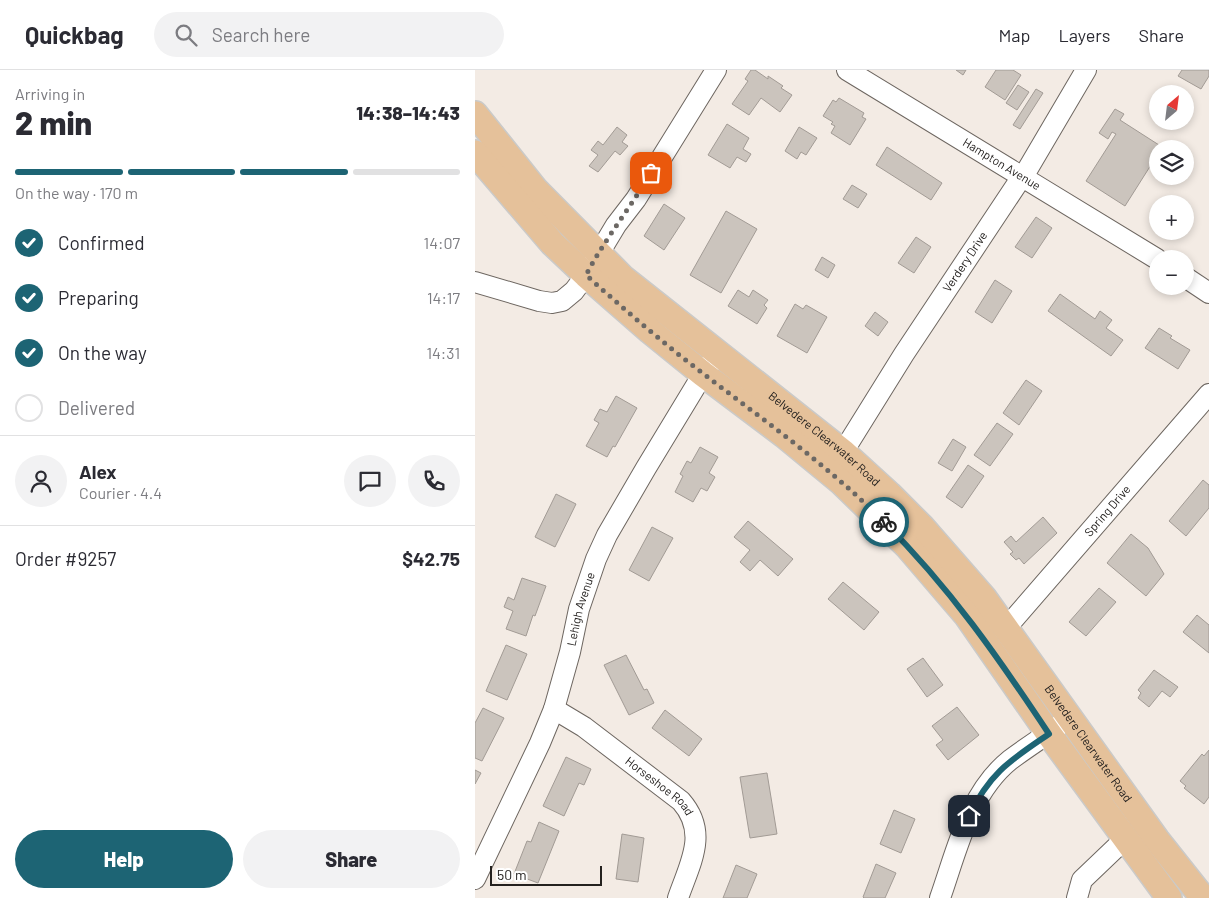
<!DOCTYPE html>
<meta charset="utf-8">
<style>
body{margin:0;font-family:Barlow,sans-serif;background:#f2f2f3;color:#2b2b33;height:100vh;display:flex;flex-direction:column;font-size:19px;white-space:nowrap}
*{box-sizing:border-box;margin:0}
p{font-size:16px;color:#7c7c81}
.icon{flex:none;width:28px;height:28px;fill:none;stroke:currentColor;stroke-width:2;stroke-linecap:round;stroke-linejoin:round}
.map{position:relative;flex:1;overflow:hidden}
.panel{display:flex;flex-direction:column;background:#fff;width:475px}
.panel>*{flex:none}
.needle{width:32px;rotate:28deg}
.fabs{position:absolute;left:674px;top:15px;display:grid;gap:10px}
.fabs a{display:grid;place-items:center;width:45px;height:45px;border-radius:50%;background:#fff;box-shadow:0 2px 8px #0003;font-size:25px}
.scale{position:absolute;left:15px;bottom:12px;width:112px;box-sizing:border-box;padding-left:5px;border:2px solid #24211f;border-top:0;font-size:14px;line-height:18px;white-space:nowrap;color:#24211f;-webkit-text-stroke:4px #fff;paint-order:stroke}
.pin{position:absolute;display:grid;place-items:center;width:42px;height:42px;color:#fff;margin:-21px;border-radius:10px;box-shadow:0 2px 8px #0006}
.courier{position:absolute;display:grid;place-items:center;width:50px;height:50px;margin:-25px;border:4px solid #1d6474;border-radius:50%;background:#fff;color:#222;box-shadow:0 1px 6px #0007}
.headline em{font-style:normal;font-weight:800}
.headline div{display:flex;flex-direction:column-reverse}
.headline{display:flex;align-items:center;justify-content:space-between;height:85px;padding:0 15px}
h1{font-size:32px;font-weight:800;line-height:38px}
.bar{display:grid;grid-template-columns:repeat(4,1fr);gap:8px 5px;align-content:center;height:60px;padding:0 15px}
.bar i{height:6px;border-radius:4px;background:#e1e1e2}
.bar .on{background:#1d6474}
.bar p{grid-column:span 4}
.line{display:flex;align-items:center;gap:12px;padding:0 15px;border-top:1px solid #e1e1e2}
.line div{flex:1}
.round{display:grid;place-items:center;flex:none;width:52px;height:52px;border-radius:26px;background:#f2f2f3}
ol{padding:0 15px;list-style:none}
li{display:flex;align-items:center;gap:15px;height:55px}
li p{margin-inline-start:auto}
li .icon{padding:5px;border-radius:50%;background:#1d6474;color:#fff;stroke-width:4}
li:last-child{color:#7c7c81}
li i{width:28px;height:28px;border:2px solid #e1e1e2;border-radius:50%}
.cta{display:flex;gap:10px;margin-top:auto;padding:10px 15px}
.cta a{flex:1;height:58px;border-radius:30px;background:#1d6474;color:#fff;font-size:20px;font-weight:800;line-height:58px;text-align:center}
.cta a+a{background:#f2f2f3;color:#2b2b33}
header{display:flex;align-items:center;gap:30px;box-sizing:border-box;height:70px;padding:0 25px;background:#fff;border-bottom:1px solid #e1e1e2}
header strong{font-size:24px}
nav{display:flex;gap:28px;margin-inline-start:auto;font-size:18px}
.search{width:350px;height:45px;background:#f2f2f3;display:flex;align-items:center;gap:12px;box-sizing:border-box;padding:0 18px;border-radius:28px;color:#7c7c81;font-size:19px}
main{display:flex;flex:1;min-height:0}
.map>svg:first-child{display:block}
.building{fill:#cbc4bd;stroke:#a29b95}
.lines{fill:none;stroke-linecap:round;stroke-linejoin:round}
.minor-casing{stroke:#6d6660;stroke-width:22}
.major-casing{stroke:#cacac9;stroke-width:28}
.minor{stroke:#fff;stroke-width:20}
.major{stroke:#e5c19a;stroke-width:25}
.done{stroke:#6c6864;stroke-width:5;stroke-dasharray:0 9}
.route{stroke:#1d6474;stroke-width:6}
.labels{text-anchor:middle;stroke-width:4;stroke-linejoin:round;paint-order:stroke}
.street-label{font-size:12px;fill:#24211f;stroke:#fff}
</style>
<header>
<strong>Quickbag</strong>
<div class="search"><svg class="icon" aria-label="search" viewBox="0 0 24 24"><circle cx="10" cy="10" r="6"/><path d="M15 15l6 6"/></svg>Search here</div>
<nav><a>Map</a><a>Layers</a><a>Share</a></nav>
</header>
<main>
<section class="panel">
<div class="headline"><div><h1>2 min</h1><p>Arriving in</p></div><em>14:38–14:43</em></div>
<div class="bar"><i class="on"></i><i class="on"></i><i class="on"></i><i></i><p>On the way · 170 m</p></div>
<ol>
<li><svg class="icon" aria-label="check" viewBox="0 0 24 24"><path d="M5 12l5 5 9-10"/></svg>Confirmed<p>14:07</p></li>
<li><svg class="icon" aria-label="check" viewBox="0 0 24 24"><path d="M5 12l5 5 9-10"/></svg>Preparing<p>14:17</p></li>
<li><svg class="icon" aria-label="check" viewBox="0 0 24 24"><path d="M5 12l5 5 9-10"/></svg>On the way<p>14:31</p></li>
<li><i></i>Delivered</li>
</ol>
<div class="line" style="height:90px"><a class="round"><svg class="icon" aria-label="person" viewBox="0 0 24 24"><circle cx="12" cy="8" r="4"/><path d="M4 21q1-7 8-7t8 7"/></svg></a><div><b>Alex</b><p>Courier · 4.4</p></div><a class="round"><svg class="icon" aria-label="chat" viewBox="0 0 24 24"><path d="M4 5h16v11H9l-5 4z"/></svg></a><a class="round"><svg class="icon" aria-label="phone" viewBox="0 0 24 24"><path d="M5 4h4l2 5-3 2q2 4 5 5l2-3 5 2v4C11 20 4 13 5 4z"/></svg></a></div>
<div class="line" style="height:65px"><div>Order #9257</div><b>$42.75</b></div>
<div class="cta"><a>Help</a><a>Share</a></div>
</section>
<div class="map">
<svg width="734" height="828" viewBox="0 0 734 828">
<rect width="100%" height="100%" fill="#f3ebe4"/>
<g class="building">
<path d="M276 0H280L293 9V6L308 16 306 18 317 25 305 42 286 28 274 45 257 34 273 11 270 9Z"/>
<path d="M481 0H491L488 5Z"/>
<path d="M521 0H538L546 5 530 30 510 17Z"/>
<path d="M707 0H734V6L726 19 703 6Z"/>
<path d="M543 15 554 22 542 40 531 33Z"/>
<path d="M561 19 568 23 545 59 538 55Z"/>
<path d="M364 28 389 43 387 47 391 49 375 75 356 63 360 56 356 54 358 52 348 46 358 30 361 32Z"/>
<path d="M640 39 649 44 645 50 684 75 678 85 681 87 650 136 611 111 641 64 637 62 633 69 624 63Z"/>
<path d="M252 54 274 68 268 79 276 84 271 92 262 87 255 98 233 85Z"/>
<path d="M142 57 152 65 147 72 153 76 145 85 140 81 123 102 114 96 123 85 116 80 123 71 128 75Z"/>
<path d="M324 57 342 68 331 85 326 82 322 89 310 81Z"/>
<path d="M412 77 467 113 456 130 401 95Z"/>
<path d="M377 115 392 124 383 138 368 129Z"/>
<path d="M189 134 210 148 189 180 169 166Z"/>
<path d="M251 141 282 159 246 223 215 205Z"/>
<path d="M561 147 577 158 557 188 540 177Z"/>
<path d="M441 167 456 177 439 203 423 193Z"/>
<path d="M347 187 360 195 353 208 340 200Z"/>
<path d="M520 210 537 221 517 253 500 242Z"/>
<path d="M263 220 274 227 278 220 293 230 289 235 292 238 282 254 253 236Z"/>
<path d="M585 224 620 249 625 241 637 250 631 258 648 270 636 286 573 241Z"/>
<path d="M320 234 328 239 331 235 352 247 332 283 302 266Z"/>
<path d="M400 242 413 252 403 266 390 256Z"/>
<path d="M684 258 697 266 695 268 715 280 703 299 670 278Z"/>
<path d="M551 310 567 321 544 355 528 343Z"/>
<path d="M141 326 162 338 140 377 138 376 132 387 111 376 124 353 119 350 125 339 132 342Z"/>
<path d="M522 353 538 364 515 396 499 385Z"/>
<path d="M478 369 491 377 477 401 463 393Z"/>
<path d="M225 377 243 387 234 403 240 407 232 421 226 418 218 432 200 422 208 406 205 404 212 391 216 393Z"/>
<path d="M493 395 509 406 487 438 471 427Z"/>
<path d="M728 410 734 415V438L711 466 694 451Z"/>
<path d="M81 424 101 434 80 477 60 467Z"/>
<path d="M568 447 582 463 549 494 544 488 541 490 535 484 538 482 529 472 536 466 541 472Z"/>
<path d="M273 451 318 489 303 506 285 490 275 501 265 492 275 480 259 467Z"/>
<path d="M177 457 198 468 174 511 154 500Z"/>
<path d="M656 464 673 478 689 504 671 526 632 493Z"/>
<path d="M47 508 71 516 60 546 58 545 51 566 31 559 38 541 29 537 33 527 39 530Z"/>
<path d="M368 512 404 542 389 560 353 529Z"/>
<path d="M624 518 641 532 611 566 594 552Z"/>
<path d="M722 545 734 555V583L708 562Z"/>
<path d="M31 575 52 584 32 630 11 621Z"/>
<path d="M151 585 169 620 172 619 179 633 154 645 129 595Z"/>
<path d="M448 588 468 615 452 627 432 599Z"/>
<path d="M679 600 703 617 695 627 687 621 674 637 663 628 666 623 663 620Z"/>
<path d="M482 637 504 665 473 690 461 675 468 670 457 656Z"/>
<path d="M8 638 29 648 7 691 0 688V653Z"/>
<path d="M190 640 227 669 214 686 177 658Z"/>
<path d="M734 680V727L729 734 709 718 711 716 705 711 727 684 729 686Z"/>
<path d="M91 687 116 699 109 715 104 713 89 746 68 736Z"/>
<path d="M0 700 6 703 0 714Z"/>
<path d="M292 703 302 764 275 768 265 707Z"/>
<path d="M419 740 440 749 426 783 405 774Z"/>
<path d="M64 752 84 761 63 813 39 804 52 771 56 772Z"/>
<path d="M147 764 169 768 163 812 141 809Z"/>
<path d="M401 794 421 803 410 828H389L388 827Z"/>
<path d="M261 795 282 804 272 828H248Z"/>
</g>
<g class="lines">
<g class="minor-casing">
<g id="minor">
<path id="s1" d="M372 0 682 189"/>
<path d="M710 207 734 223"/>
<path d="M0 212 64 231 77 233 87 231 99 221 111 205 141 155 161 129 241 0"/>
<path id="s2" d="M368 382 429 284 544 111 548 107 611 0"/>
<path id="s3" d="M531 558 734 324"/>
<path id="s4" d="M79 639 109 657 206 731C234 763 215 793 203 828"/>
<path id="s5" d="M0 809 65 673 79 639 95 582 104 539 121 489 132 465 171 398 228 304 243 283"/>
<path d="M465 828C482 780 494 723 535 690 555 675 575 663 594 648"/>
<path d="M602 828 607 810 651 768"/>
</g>
</g>
<g class="major-casing">
<g id="major">
<path id="s6" d="M0 44 60 119 148 208 368 382 414 424 447 457 509 528 682 770 728 828"/>
<path d="M0 83 77 173 111 205 175 261 228 304 309 365 366 412 432 476 492 546 574 664 694 828"/>
</g>
</g>
<use href="#minor" class="minor"/>
<use href="#major" class="major"/>
</g>
<g class="lines">
<path class="done" d="M176 103C155 138 130 169 111 205 150 240 189 274 230 305 291 352 355 397 409 452"/>
<path class="route" d="M409 452C475 518 523 587 574 664 536 690 515 702 494 746"/>
</g>
<g class="labels">
<g class="street-label">
<text dy="4" stroke="none"><textPath href="#s1" startOffset="181">Hampton Avenue</textPath></text>
<text dy="4" stroke="none"><textPath href="#s2" startOffset="226">Verdery Drive</textPath></text>
<text dy="4" stroke="none"><textPath href="#s6" startOffset="479">Belvedere Clearwater Road</textPath></text>
<text dy="4" stroke="none"><textPath href="#s3" startOffset="155">Spring Drive</textPath></text>
<text dy="4" stroke="none"><textPath href="#s5" startOffset="291">Lehigh Avenue</textPath></text>
<text dy="4" stroke="none"><textPath href="#s6" startOffset="884">Belvedere Clearwater Road</textPath></text>
<text dy="4" stroke="none"><textPath href="#s4" startOffset="131">Horseshoe Road</textPath></text>
</g>
</g>
</svg>
<div class="fabs">
<a><svg class="needle" viewBox="-14 -14 28 28"><path d="M0-13l5 13h-10z" fill="#e53935"/><path d="M0 13l5-13h-10z" fill="#7c7c81"/></svg></a>
<a><svg class="icon" aria-label="layers" viewBox="0 0 24 24"><path d="M12 4l9 5-9 5-9-5zM3 14l9 5 9-5"/></svg></a>
<a>+</a>
<a>−</a>
</div>
<div class="scale">50 m</div>
<div class="pin" style="left:176px;top:103px;background:#ea580c"><svg class="icon" aria-label="bag" viewBox="0 0 24 24"><path d="M5 8h14l-1 12H6zM9 8a3 3 0 0 1 6 0"/></svg></div>
<div class="pin" style="left:494px;top:746px;background:#1f2937"><svg class="icon" aria-label="home" viewBox="0 0 24 24"><path d="M3 11l9-7 9 7M6 9v11h12V9"/></svg></div>
<div class="courier" style="left:409px;top:452px"><svg class="icon" aria-label="bike" viewBox="0 0 24 24"><circle cx="6" cy="16" r="4"/><circle cx="18" cy="16" r="4"/><path d="M6 16l4-8h5l3 8M10 8l3 8H6M13 5h3"/></svg></div>
</div>
</main>
